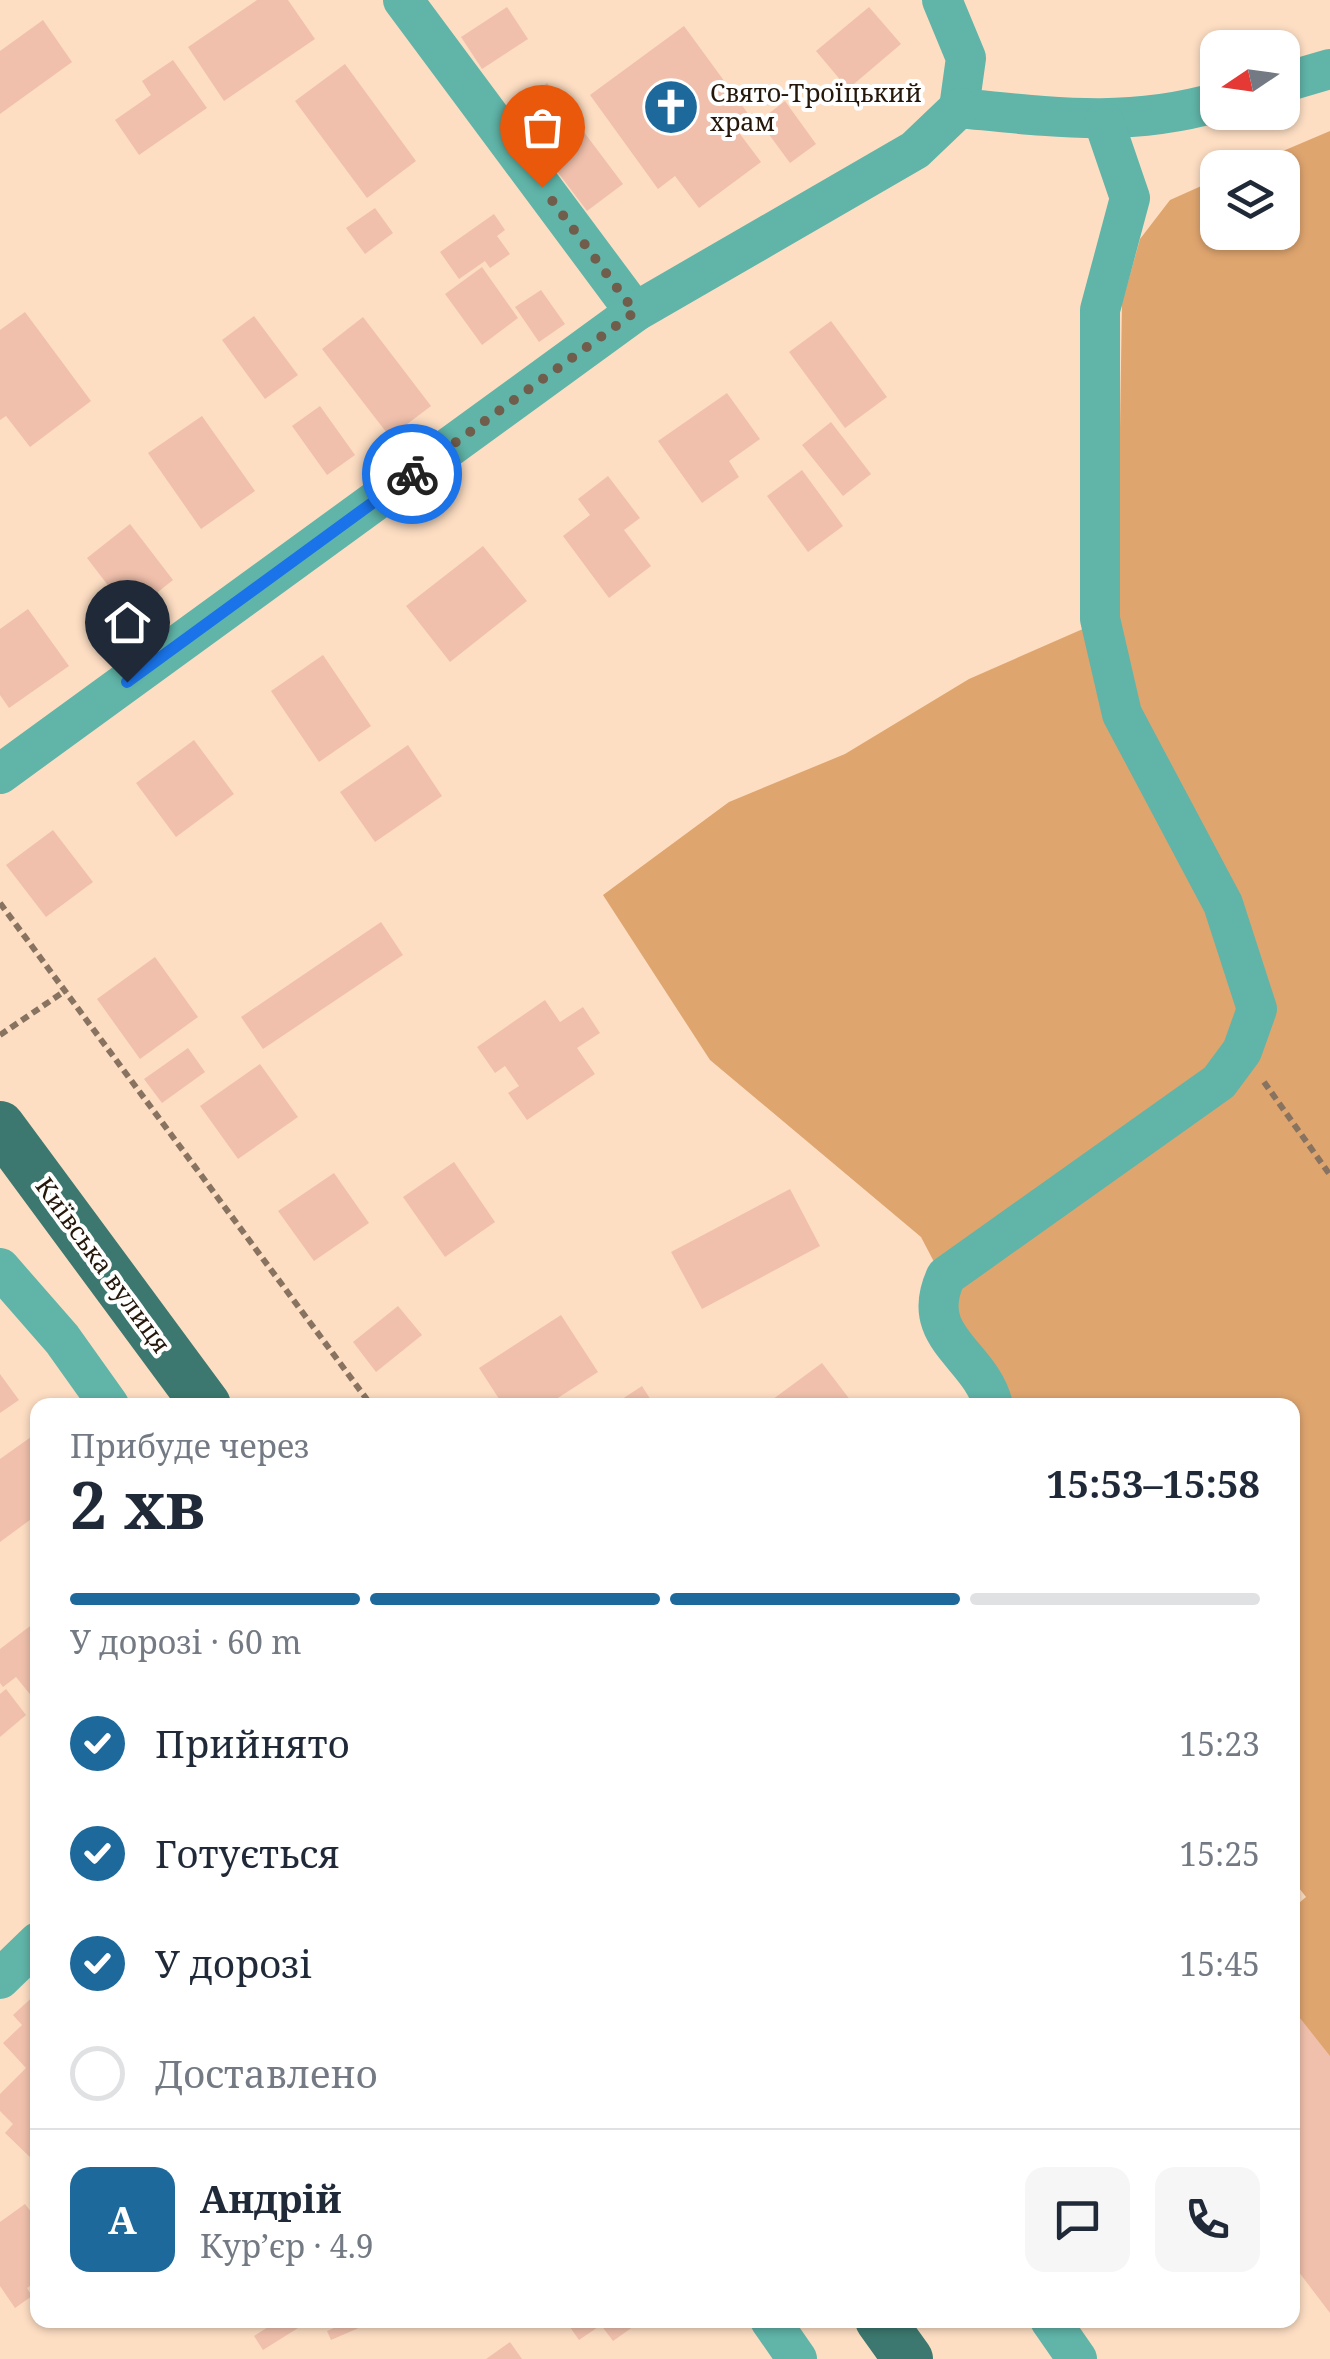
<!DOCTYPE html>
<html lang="uk">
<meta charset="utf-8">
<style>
body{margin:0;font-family:"Noto Serif",serif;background:#f6f6f7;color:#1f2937;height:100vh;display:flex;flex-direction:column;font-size:38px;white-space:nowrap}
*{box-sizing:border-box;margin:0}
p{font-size:32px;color:#747a83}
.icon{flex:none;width:55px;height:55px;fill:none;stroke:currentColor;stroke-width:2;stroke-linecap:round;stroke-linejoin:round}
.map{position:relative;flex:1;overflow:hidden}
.panel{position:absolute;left:30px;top:1398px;width:1270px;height:930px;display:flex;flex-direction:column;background:#fff;border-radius:20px;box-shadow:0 2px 8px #0004}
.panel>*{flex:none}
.needle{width:65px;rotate:257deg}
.buttons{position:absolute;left:1200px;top:30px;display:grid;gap:20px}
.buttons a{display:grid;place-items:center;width:100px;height:100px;border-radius:20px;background:#fff;box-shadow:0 2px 8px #0004;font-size:50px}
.pin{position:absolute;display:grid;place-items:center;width:85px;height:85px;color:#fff;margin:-102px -42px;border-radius:50% 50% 50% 0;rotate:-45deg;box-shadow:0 0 10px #0007}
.pin .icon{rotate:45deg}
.courier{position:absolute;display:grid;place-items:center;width:100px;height:100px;margin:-50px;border:8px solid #1a73e8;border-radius:50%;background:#fff;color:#222;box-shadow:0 2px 12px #0007}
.overview em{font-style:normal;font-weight:700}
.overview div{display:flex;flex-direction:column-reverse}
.overview{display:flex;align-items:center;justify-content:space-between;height:170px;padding:0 40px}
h1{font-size:65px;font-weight:700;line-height:75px}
.bar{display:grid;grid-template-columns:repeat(4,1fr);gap:15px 10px;align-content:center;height:120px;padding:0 40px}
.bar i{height:12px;border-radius:8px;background:#e0e1e3}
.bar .current{background:#1d699c}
.bar p{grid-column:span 4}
.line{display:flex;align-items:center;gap:25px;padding:0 40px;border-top:2px solid #e0e1e3}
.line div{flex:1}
.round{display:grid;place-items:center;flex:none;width:105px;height:105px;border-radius:20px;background:#f6f6f7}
ol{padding:0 40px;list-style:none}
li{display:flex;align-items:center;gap:30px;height:110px}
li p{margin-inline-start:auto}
li .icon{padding:10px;border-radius:50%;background:#1d699c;color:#fff;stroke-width:4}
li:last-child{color:#747a83}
li i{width:55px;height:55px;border:5px solid #e0e1e3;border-radius:50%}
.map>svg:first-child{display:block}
.green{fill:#dfa56f}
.building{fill:#f0c0ac}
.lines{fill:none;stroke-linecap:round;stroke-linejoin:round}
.path{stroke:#887360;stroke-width:6;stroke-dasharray:8 5;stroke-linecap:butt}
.minor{stroke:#60b4a8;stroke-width:40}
.major{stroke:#3c786f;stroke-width:50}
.done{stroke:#715d4b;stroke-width:10;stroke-dasharray:0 18}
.route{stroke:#1a73e8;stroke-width:12}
.labels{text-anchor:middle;stroke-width:8;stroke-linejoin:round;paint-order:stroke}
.poi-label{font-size:25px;fill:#25180b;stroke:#fff;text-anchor:start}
.street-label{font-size:25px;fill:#25180b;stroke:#fff}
</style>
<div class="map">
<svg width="1330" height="2359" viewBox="0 0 1330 2359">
<rect width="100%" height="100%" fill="#fddec3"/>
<path class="green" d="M1330 131V2073L1293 2052V1908L1306 1897 1292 1879V1405H1012L953 1321 955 1302 921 1237 710 1060 603 895 729 802 845 754 969 679 1117 614 1122 303 1140 239 1170 200 1217 179 1218 232H1282V168L1245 167Z"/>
<g class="building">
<path d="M257 0H288L315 39 224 101 188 47Z"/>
<path d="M507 7 528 39 482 69 461 37Z"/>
<path d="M869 7 901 44 848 89 816 51Z"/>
<path d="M43 20 72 62 0 114V51Z"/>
<path d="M684 26 752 119 737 130 761 162 699 208 675 176 658 189 590 95Z"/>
<path d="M173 60 207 108 139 155 115 120 151 95 142 81Z"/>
<path d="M345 64 416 161 367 198 295 101Z"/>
<path d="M547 83 623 184 587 211 511 110Z"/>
<path d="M785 101 816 144 790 163 759 121Z"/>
<path d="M375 208 393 233 365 254 346 228Z"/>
<path d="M494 214 505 230 497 236 510 254 490 268 485 261 459 279 440 252Z"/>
<path d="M482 267 518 318 482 345 445 294Z"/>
<path d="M541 290 565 324 539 342 515 307Z"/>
<path d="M25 312 91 401 30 447 6 416 0 420V330Z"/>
<path d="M254 316 298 375 265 399 222 340Z"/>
<path d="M363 317 431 406 390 437 322 349Z"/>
<path d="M831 321 887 397 845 428 789 352Z"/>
<path d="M727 393 760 439 729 461 739 477 702 503 658 441Z"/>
<path d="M320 406 355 455 327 475 292 426Z"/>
<path d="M202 416 255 491 201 529 148 453Z"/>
<path d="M831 422 871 474 843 496 802 445Z"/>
<path d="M802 470 843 526 808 552 767 496Z"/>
<path d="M608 476 640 518 624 530 651 566 609 598 563 536 590 515 578 499Z"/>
<path d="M130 524 173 580 130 614 87 558Z"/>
<path d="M483 546 527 601 450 662 406 606Z"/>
<path d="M28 609 69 666 9 708 0 695V629Z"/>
<path d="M323 655 371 726 319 762 271 691Z"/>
<path d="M194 740 234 794 176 837 136 783Z"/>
<path d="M408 745 442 796 375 842 340 792Z"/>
<path d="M53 830 93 882 46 917 6 865Z"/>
<path d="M381 922 403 955 263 1049 241 1017Z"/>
<path d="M155 957 198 1017 140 1059 97 999Z"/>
<path d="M545 1000 560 1022 583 1007 600 1033 577 1048 595 1074 527 1120 508 1093 519 1086 505 1066 495 1073 477 1047Z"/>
<path d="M188 1048 205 1072 162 1103 144 1079Z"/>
<path d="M260 1064 298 1117 238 1159 200 1106Z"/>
<path d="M454 1162 495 1222 445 1257 403 1197Z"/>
<path d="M334 1173 369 1223 314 1261 278 1211Z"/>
<path d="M790 1189 820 1246 702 1309 671 1252Z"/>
<path d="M398 1306 422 1335 376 1372 353 1342Z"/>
<path d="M561 1315 598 1372 547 1405H503L479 1368Z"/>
<path d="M822 1363 854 1405H765Z"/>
<path d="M0 1374 19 1400 0 1413Z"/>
<path d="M642 1386 654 1405H613Z"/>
<path d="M38 1432V1514L0 1542V1459Z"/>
<path d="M38 1620V1704L16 1677 3 1687 0 1683V1649Z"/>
<path d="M6 1689 26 1715 0 1737V1694Z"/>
<path d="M38 1992V2154L32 2159 5 2133 13 2124 0 2111V2094L26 2068 3 2043 22 2025 13 2015Z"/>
<path d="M1292 2008 1330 2056V2313L1292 2263Z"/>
<path d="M25 2204 38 2221V2280L27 2288 32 2296 15 2308 0 2286V2222Z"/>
<path d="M279 2320 306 2323 263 2350 254 2336Z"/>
<path d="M352 2320H377L331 2340 327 2331Z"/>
<path d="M565 2320H634L637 2324 613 2341 601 2325 579 2340Z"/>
<path d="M510 2342 522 2359H486Z"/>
</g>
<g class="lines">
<g class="path">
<path d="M0 903 371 1405"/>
<path d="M0 1035 65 991"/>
<path d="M1264 1082 1330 1175"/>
</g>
<g class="minor">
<path d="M403 0 635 312"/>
<path d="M942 0 966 58 959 108"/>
<path d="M1282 83 1330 69"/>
<path d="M959 108C1052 117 1127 128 1218 102"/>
<path d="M0 774 635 312 915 150 959 108"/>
<path d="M0 1268 62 1339 109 1405"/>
<path d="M993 1405C980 1353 917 1338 946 1276L1219 1082 1242 1051 1257 1009 1223 904 1122 714 1100 619V310L1130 198 1104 122"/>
<path d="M0 1979 38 1942"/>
<path d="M770 2320 797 2359"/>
<path d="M1050 2320 1077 2359"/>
</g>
<g class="major">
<path d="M0 1126 206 1405"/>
<path d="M880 2320 908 2359"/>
</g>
</g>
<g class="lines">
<path class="done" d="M412 474 635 312 542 187"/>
<path class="route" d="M127 682 412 474"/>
</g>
<defs>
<g id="church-disc" transform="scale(2.875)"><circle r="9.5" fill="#1d699c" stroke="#fff"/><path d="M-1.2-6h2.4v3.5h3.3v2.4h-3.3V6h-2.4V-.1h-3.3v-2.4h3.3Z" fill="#fff"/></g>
</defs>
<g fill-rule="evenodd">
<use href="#church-disc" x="671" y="107"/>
</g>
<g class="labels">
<g class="poi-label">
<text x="710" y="102">Свято-Троїцький<tspan x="710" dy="29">храм</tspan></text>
</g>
<g class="street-label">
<text transform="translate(103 1265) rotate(54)" y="9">Київська вулиця</text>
</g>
</g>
</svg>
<div class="buttons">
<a><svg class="needle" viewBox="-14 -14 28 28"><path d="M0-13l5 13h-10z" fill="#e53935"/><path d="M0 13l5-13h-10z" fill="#747a83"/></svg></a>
<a><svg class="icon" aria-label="layers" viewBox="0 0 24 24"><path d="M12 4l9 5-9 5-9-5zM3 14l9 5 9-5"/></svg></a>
</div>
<div class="pin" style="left:542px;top:187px;background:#ea580c"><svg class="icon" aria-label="bag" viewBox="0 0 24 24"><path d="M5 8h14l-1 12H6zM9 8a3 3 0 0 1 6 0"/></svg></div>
<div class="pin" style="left:127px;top:682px;background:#1f2937"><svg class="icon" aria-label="home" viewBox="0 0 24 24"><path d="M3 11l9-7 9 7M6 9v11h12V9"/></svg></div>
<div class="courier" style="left:412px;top:474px"><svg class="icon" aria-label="bike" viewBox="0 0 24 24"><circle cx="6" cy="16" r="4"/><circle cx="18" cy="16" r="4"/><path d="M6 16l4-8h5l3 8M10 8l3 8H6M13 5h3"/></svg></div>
<section class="panel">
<div class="overview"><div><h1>2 хв</h1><p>Прибуде через</p></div><em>15:53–15:58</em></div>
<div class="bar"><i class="current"></i><i class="current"></i><i class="current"></i><i></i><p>У дорозі · 60 m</p></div>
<ol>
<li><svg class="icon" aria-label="check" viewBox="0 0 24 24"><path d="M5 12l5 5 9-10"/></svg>Прийнято<p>15:23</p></li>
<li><svg class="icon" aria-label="check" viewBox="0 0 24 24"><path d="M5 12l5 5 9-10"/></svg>Готується<p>15:25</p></li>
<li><svg class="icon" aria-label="check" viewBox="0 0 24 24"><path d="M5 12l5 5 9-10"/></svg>У дорозі<p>15:45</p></li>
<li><i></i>Доставлено</li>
</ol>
<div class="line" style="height:180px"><b class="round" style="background:#1d699c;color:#fff">А</b><div><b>Андрій</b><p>Кур’єр · 4.9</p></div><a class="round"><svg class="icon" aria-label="chat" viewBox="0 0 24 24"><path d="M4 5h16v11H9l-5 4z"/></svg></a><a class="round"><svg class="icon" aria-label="phone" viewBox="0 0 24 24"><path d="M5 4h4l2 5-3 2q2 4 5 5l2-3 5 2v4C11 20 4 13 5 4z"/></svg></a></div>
</section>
</div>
